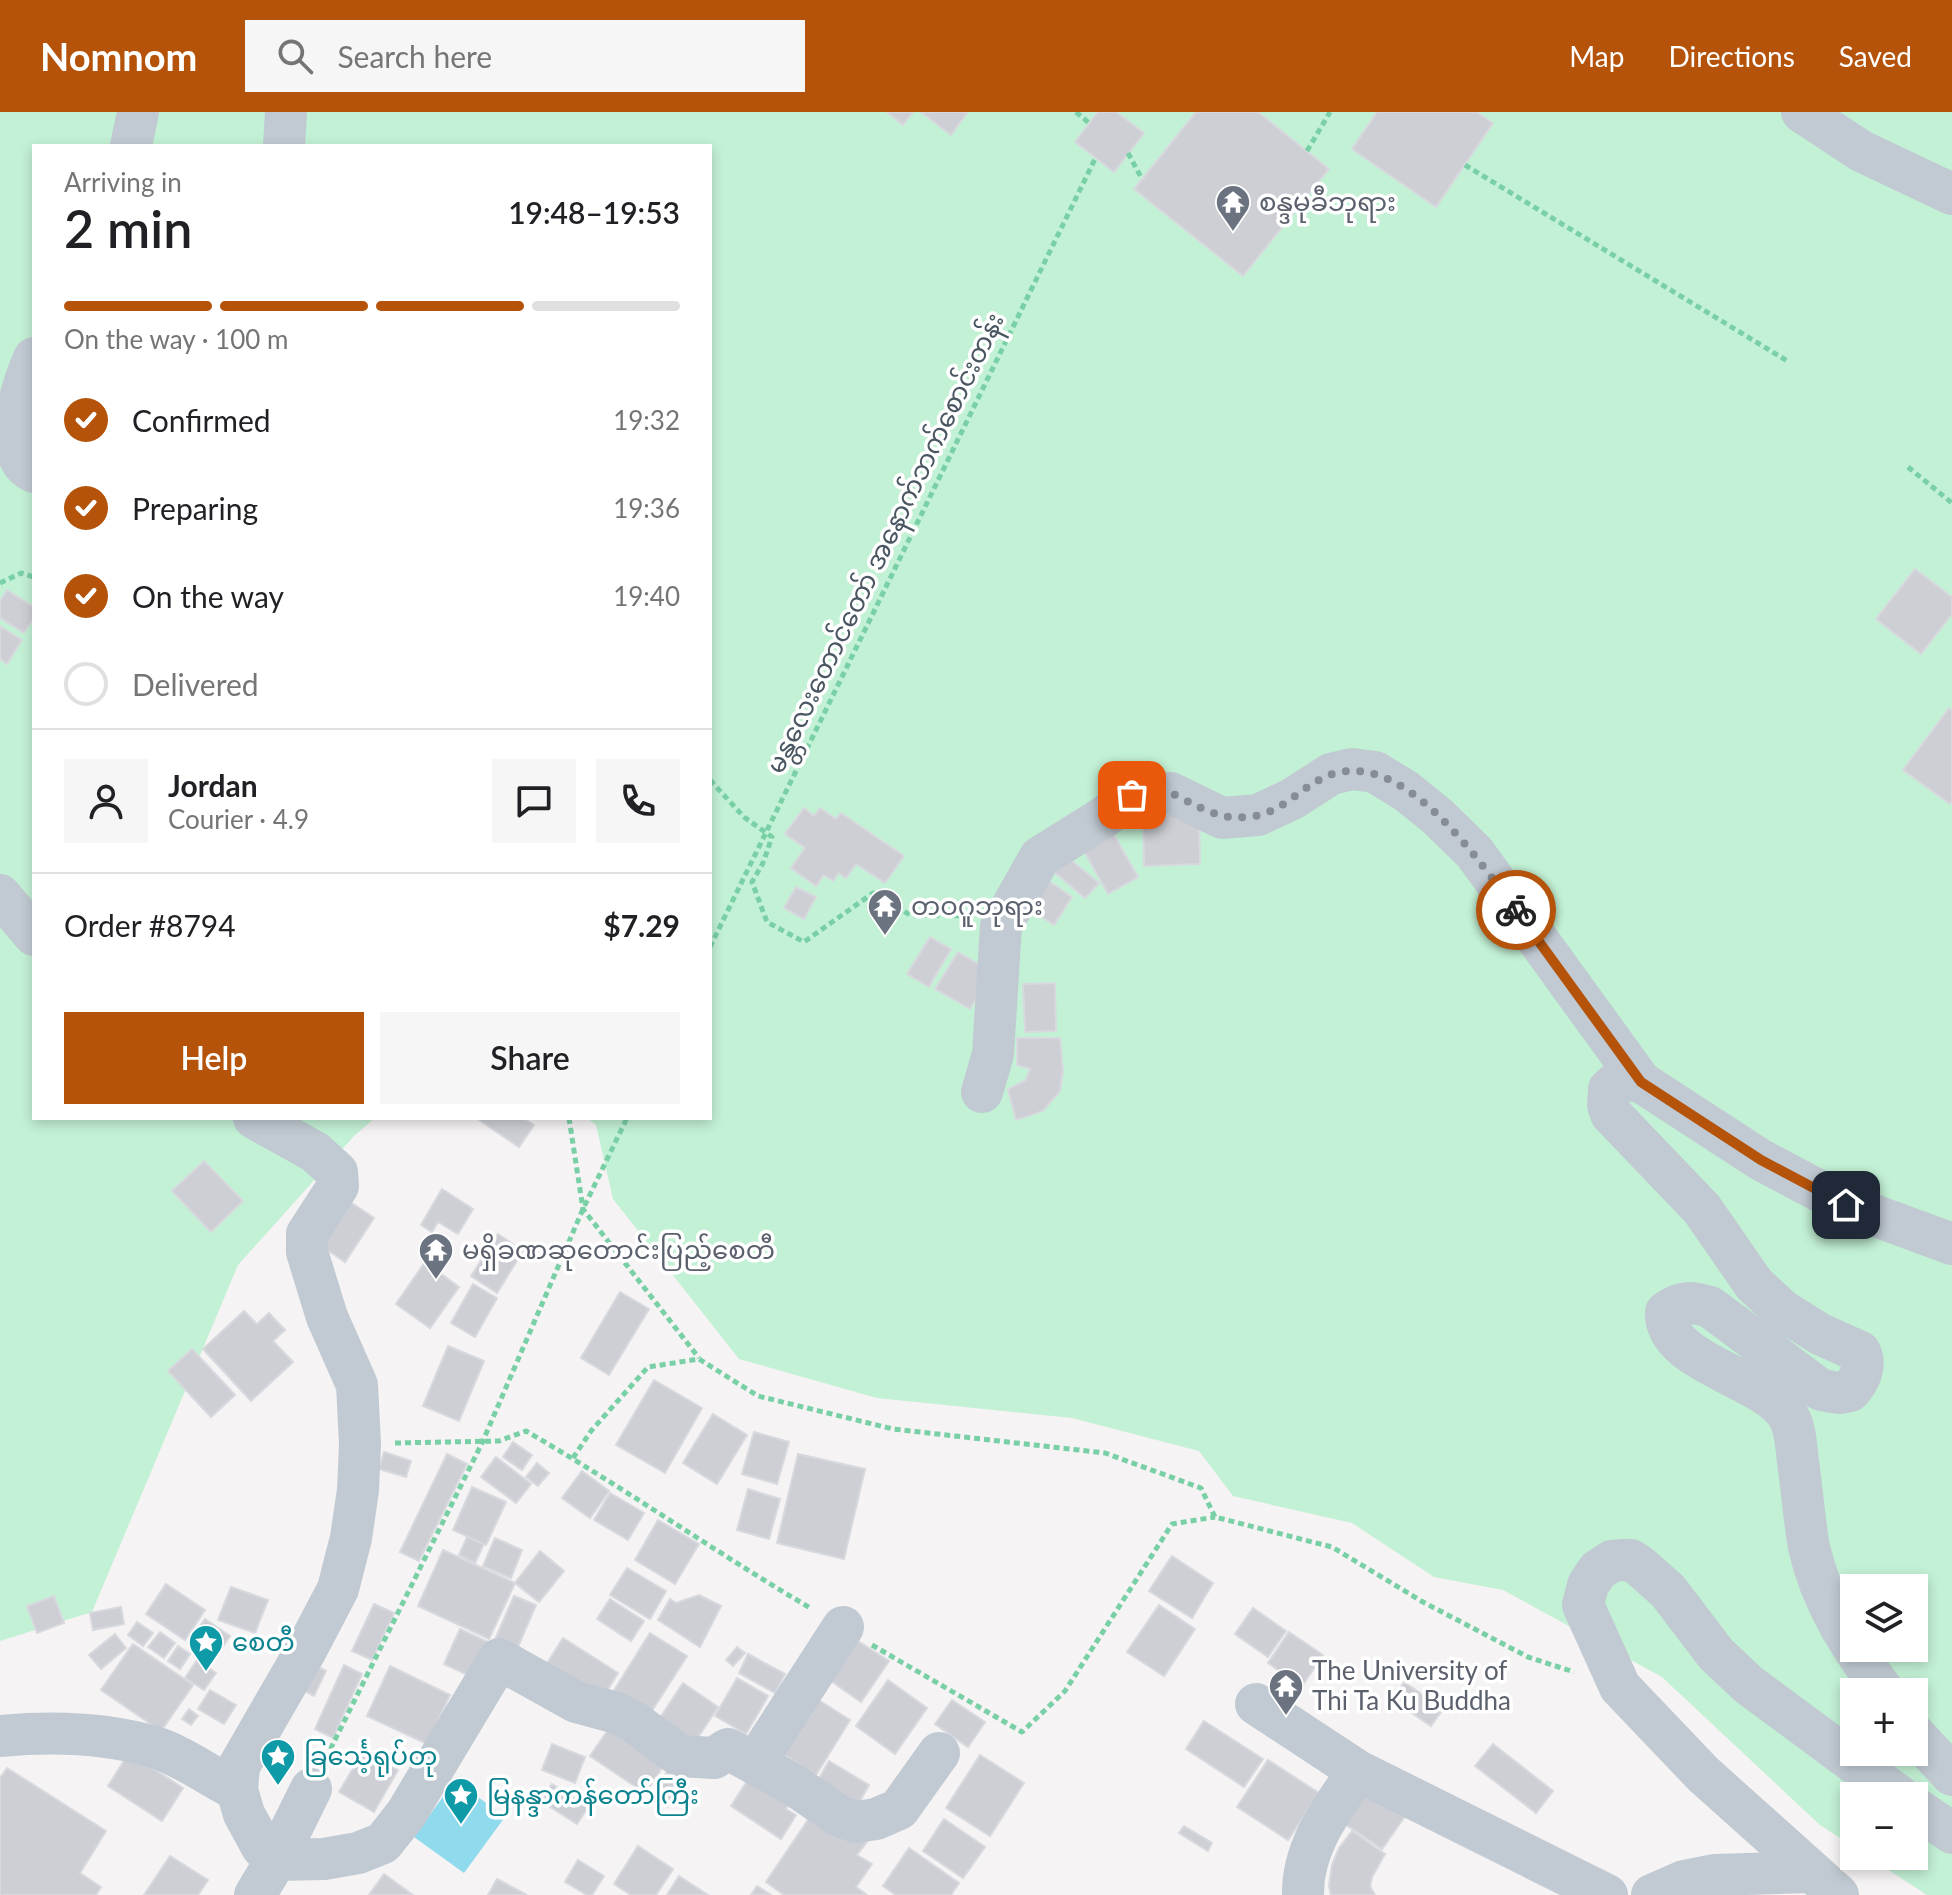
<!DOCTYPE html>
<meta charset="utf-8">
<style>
body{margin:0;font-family:Lato,"Noto Sans Myanmar",sans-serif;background:#f6f6f6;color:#202124;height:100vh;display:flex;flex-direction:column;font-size:30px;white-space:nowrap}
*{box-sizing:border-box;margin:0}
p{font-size:26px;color:#757577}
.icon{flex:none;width:44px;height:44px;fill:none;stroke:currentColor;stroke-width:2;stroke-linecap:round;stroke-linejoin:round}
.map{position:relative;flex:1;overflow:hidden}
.side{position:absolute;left:32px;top:32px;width:680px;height:976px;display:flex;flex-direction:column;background:#fff;border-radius:0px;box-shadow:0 4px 12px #0003}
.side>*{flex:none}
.controls{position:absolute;left:1840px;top:1462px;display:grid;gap:16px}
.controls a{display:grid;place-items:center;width:88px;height:88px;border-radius:0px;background:#fff;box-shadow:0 4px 12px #0003;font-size:40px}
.pin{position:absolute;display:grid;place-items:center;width:68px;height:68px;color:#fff;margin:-34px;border-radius:16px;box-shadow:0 4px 12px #0006}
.courier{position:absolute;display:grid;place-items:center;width:80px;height:80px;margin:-40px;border:6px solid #b45309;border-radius:50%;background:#fff;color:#222;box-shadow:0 2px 10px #0007}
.head em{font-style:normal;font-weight:600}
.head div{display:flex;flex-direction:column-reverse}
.head{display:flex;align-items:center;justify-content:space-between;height:136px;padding:0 32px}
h1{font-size:52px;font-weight:600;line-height:60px}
.bar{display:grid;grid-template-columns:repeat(4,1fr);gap:12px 8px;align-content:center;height:96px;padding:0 32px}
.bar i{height:10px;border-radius:6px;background:#e0e0e0}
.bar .selected{background:#b45309}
.bar p{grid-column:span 4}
.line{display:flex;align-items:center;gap:20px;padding:0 32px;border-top:2px solid #e0e0e0}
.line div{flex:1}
.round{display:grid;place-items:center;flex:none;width:84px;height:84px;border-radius:0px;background:#f6f6f6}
ol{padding:0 32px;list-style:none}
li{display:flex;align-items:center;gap:24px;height:88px}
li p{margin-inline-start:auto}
li .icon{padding:8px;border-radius:50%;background:#b45309;color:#fff;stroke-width:4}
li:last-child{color:#757577}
li i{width:44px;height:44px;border:4px solid #e0e0e0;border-radius:50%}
.button{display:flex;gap:16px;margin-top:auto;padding:16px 32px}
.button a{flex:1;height:92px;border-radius:0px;background:#b45309;color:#fff;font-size:32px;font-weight:600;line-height:92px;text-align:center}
.button a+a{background:#f6f6f6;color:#202124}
header{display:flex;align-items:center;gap:48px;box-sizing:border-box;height:112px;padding:0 40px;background:#b45309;color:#fff}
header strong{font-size:38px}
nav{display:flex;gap:44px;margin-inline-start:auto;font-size:28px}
.search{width:560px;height:72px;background:#f6f6f6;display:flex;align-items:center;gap:20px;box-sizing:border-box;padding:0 28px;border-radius:0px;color:#757577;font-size:30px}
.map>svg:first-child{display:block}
.green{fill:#c3f1d5;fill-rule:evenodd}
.water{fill:#90daee}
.building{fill:#cdcfd5;stroke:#d7d9de;stroke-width:2}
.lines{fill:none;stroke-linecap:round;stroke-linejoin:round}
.path{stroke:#7ad0a6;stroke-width:5;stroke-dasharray:6 4;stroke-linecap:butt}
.minor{stroke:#c1cad2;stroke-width:42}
.done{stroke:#868d94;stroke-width:8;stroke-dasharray:0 14.4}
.route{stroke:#b45309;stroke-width:10}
.labels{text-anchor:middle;stroke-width:7;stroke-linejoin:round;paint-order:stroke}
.worship-label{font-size:26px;fill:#5b616d;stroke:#fff;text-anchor:start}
.street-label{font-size:26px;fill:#4a5661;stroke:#fff}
.culture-label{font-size:26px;fill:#0d838f;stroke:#fff;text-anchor:start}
</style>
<header>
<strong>Nomnom</strong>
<div class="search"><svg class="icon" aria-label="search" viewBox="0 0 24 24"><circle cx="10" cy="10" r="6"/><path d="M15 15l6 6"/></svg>Search here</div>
<nav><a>Map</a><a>Directions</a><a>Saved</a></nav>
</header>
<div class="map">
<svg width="1952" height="1783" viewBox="0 0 1952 1783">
<rect width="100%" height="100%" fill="#f5f3f3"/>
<path class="green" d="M0 0H1952V1783H1927L1867 1744H1914V1684H1854V1735L1820 1713 1662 1565 1503 1478 1434 1465 1352 1411 1233 1384 1199 1339 1072 1306 877 1286 739 1247 613 1087 596 1013 587 1006H710V34H34V1006H375L354 1024 238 1153 92 1500 0 1529ZM1854 1476H1914V1536H1854ZM1854 1580H1914V1640H1854Z"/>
<path class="water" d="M455 1668 505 1705 464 1761 414 1725Z"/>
<g class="building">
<path d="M887 0H913L903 13Z"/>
<path d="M921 0H968L951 23Z"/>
<path d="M1098 0H1116L1144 21 1114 60 1075 30Z"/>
<path d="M1196 0H1258L1329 57 1243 164 1134 77Z"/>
<path d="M1377 0H1476L1493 11 1436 95 1352 37Z"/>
<path d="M1915 457 1952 485V502L1921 542 1876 507Z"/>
<path d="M7 478 34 495V506L24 521 0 506V489Z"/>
<path d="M0 514 22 528 7 552 0 547Z"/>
<path d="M1949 596 1952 599V689L1950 692 1903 658Z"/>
<path d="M804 696 814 704 820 696 836 707 841 701 904 744 885 771 856 752 846 766 839 761 833 769 824 763 816 774 791 756 805 736 785 722Z"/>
<path d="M1199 701 1200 752 1144 754 1143 704Z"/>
<path d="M1109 714 1138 765 1108 782 1079 730Z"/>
<path d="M1060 739 1099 771 1085 786 1047 754Z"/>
<path d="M1040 763 1072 785 1054 813 1021 791Z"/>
<path d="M796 775 816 785 804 807 784 796Z"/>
<path d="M930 825 951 837 929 875 907 862Z"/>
<path d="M958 840 992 860 970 897 935 877Z"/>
<path d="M1055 871 1056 919 1025 920 1023 872Z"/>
<path d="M1017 926H1060L1063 959 1060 979 1043 999 1016 1008 1008 977 1026 968 1030 957 1017 953Z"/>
<path d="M480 1006H523L534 1013 519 1035 479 1008Z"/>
<path d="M204 1049 243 1089 211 1120 172 1079Z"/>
<path d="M442 1077 473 1097 458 1122 438 1110 432 1120 421 1113Z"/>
<path d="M346 1087 374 1106 345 1150 317 1131Z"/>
<path d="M498 1122 523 1139 497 1181 471 1164Z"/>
<path d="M425 1150 459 1175 430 1216 396 1192Z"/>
<path d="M473 1172 497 1186 475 1225 451 1211Z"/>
<path d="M620 1180 649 1197 609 1263 581 1246Z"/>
<path d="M244 1199 257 1212 269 1201 285 1218 273 1229 293 1250 251 1289 203 1237Z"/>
<path d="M448 1234 484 1249 459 1309 423 1294Z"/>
<path d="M192 1237 235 1283 211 1305 168 1259Z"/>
<path d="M654 1268 702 1296 665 1361 616 1333Z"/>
<path d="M713 1302 747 1323 717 1372 683 1351Z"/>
<path d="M754 1320 789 1330 777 1372 742 1362Z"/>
<path d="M513 1330 532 1343 522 1358 503 1345Z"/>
<path d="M384 1340 411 1349 406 1365 379 1357Z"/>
<path d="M447 1342 467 1352 419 1449 400 1440Z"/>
<path d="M798 1342 865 1357 844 1447 777 1431Z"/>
<path d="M496 1345 531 1372 516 1391 481 1365Z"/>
<path d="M537 1351 549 1361 538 1374 526 1365Z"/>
<path d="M582 1359 609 1379 590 1406 562 1386Z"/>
<path d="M472 1375 506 1390 486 1433 453 1418Z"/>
<path d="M748 1377 780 1387 769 1427 737 1418Z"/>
<path d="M610 1381 644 1401 628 1428 594 1408Z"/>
<path d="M658 1408 699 1432 675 1472 635 1448Z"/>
<path d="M467 1425 484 1432 475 1451 459 1443Z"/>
<path d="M495 1426 522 1438 511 1466 483 1454Z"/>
<path d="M443 1438 515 1471 489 1527 418 1494Z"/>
<path d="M540 1439 564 1459 539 1490 515 1471Z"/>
<path d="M1172 1444 1213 1471 1192 1506 1149 1479Z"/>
<path d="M627 1456 666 1479 650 1507 610 1483Z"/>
<path d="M166 1472 205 1498 185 1528 146 1502Z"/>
<path d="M231 1475 268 1488 255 1521 218 1508Z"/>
<path d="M699 1483 721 1494 700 1535 658 1508 670 1487 676 1491Z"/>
<path d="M54 1484 64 1511 37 1521 27 1494Z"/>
<path d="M514 1484 536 1493 515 1542 493 1532Z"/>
<path d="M610 1487 644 1509 631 1529 597 1507Z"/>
<path d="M374 1492 394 1501 372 1548 352 1539Z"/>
<path d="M1159 1493 1195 1517 1164 1564 1127 1540Z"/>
<path d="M121 1495 124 1512 93 1518 90 1501Z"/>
<path d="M1253 1496 1286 1519 1268 1545 1235 1522Z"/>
<path d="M205 1507 230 1524 215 1546 190 1529Z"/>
<path d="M137 1510 153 1521 143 1534 128 1523Z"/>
<path d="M460 1517 490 1531 474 1566 444 1552Z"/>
<path d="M160 1520 175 1531 164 1546 148 1535Z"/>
<path d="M1289 1520 1323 1543 1302 1574 1268 1551Z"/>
<path d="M650 1521 687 1544 646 1608 610 1585Z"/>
<path d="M115 1522 126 1536 101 1557 89 1543Z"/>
<path d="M563 1526 618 1561 598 1593 543 1558Z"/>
<path d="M858 1529 889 1549 861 1590 831 1569Z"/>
<path d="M133 1532 193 1573 161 1619 101 1578Z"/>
<path d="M178 1534 190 1542 180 1557 168 1549Z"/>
<path d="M737 1535 745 1541 733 1554 726 1548Z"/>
<path d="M748 1542 785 1562 775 1581 739 1561Z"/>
<path d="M197 1548 216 1561 204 1578 185 1566Z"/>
<path d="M305 1548 326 1559 314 1584 293 1573Z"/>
<path d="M344 1553 362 1562 333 1626 315 1617Z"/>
<path d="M390 1554 450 1583 427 1632 367 1604Z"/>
<path d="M737 1566 768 1584 746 1622 715 1604Z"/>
<path d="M888 1568 927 1596 895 1642 856 1614Z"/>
<path d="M1404 1570 1443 1597 1431 1614 1393 1588Z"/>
<path d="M683 1571 718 1595 693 1633 658 1609Z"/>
<path d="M210 1578 236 1593 224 1612 198 1597Z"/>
<path d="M817 1587 850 1608 816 1663 783 1642Z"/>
<path d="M952 1588 985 1610 968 1635 935 1612Z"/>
<path d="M189 1597 198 1604 191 1613 182 1607Z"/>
<path d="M615 1608 669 1646 645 1681 590 1644Z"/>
<path d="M1204 1609 1263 1647 1244 1675 1186 1637Z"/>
<path d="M552 1632 585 1645 575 1671 542 1658Z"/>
<path d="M1493 1632 1553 1679 1536 1701 1475 1654Z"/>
<path d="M364 1638 398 1658 374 1700 339 1680Z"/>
<path d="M129 1641 183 1676 162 1709 108 1674Z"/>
<path d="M980 1643 1024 1671 990 1724 946 1696Z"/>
<path d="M1268 1648 1319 1681 1288 1728 1237 1695Z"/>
<path d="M829 1649 869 1673 857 1694 817 1670Z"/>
<path d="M7 1656 106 1719 80 1761 101 1775 96 1783H0V1666Z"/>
<path d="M667 1660 684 1672 667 1695 650 1684Z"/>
<path d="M751 1663 791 1689 786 1697 796 1703 781 1727 731 1694Z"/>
<path d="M552 1672 588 1695 577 1712 541 1689Z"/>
<path d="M1369 1672 1408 1700 1382 1737 1342 1710Z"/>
<path d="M810 1705 869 1727 857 1743 872 1752 856 1775 867 1783H784L766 1770Z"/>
<path d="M944 1707 985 1735 963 1766 923 1739Z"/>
<path d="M1184 1714 1212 1731 1208 1739 1179 1721Z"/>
<path d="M1352 1719 1385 1742 1372 1765 1370 1774 1375 1783H1331L1329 1774 1332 1753 1339 1736Z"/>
<path d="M638 1734 673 1757 656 1783H631L614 1772Z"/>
<path d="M909 1736 959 1771 951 1783H896L883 1774Z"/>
<path d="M170 1744 208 1768 198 1783H144Z"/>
<path d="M578 1748 604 1764 592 1783H587L565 1770Z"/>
<path d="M384 1762 413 1783H369Z"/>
<path d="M679 1764 708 1783H667Z"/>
<path d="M497 1767 527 1783H488Z"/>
<path d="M757 1774 771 1783H751Z"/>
</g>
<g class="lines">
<g class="path">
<path d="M1076 0 1089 11"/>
<path d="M1307 39 1330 0"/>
<path d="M1128 41 1142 67"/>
<path d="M1465 53 1789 250"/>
<path d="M1908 355 1952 391"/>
<path d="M0 471 21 461 34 465"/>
<path d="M710 668 744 705 772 725 763 751 752 770 767 810 804 830 873 781 910 803 968 804"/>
<path d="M710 835 1096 45"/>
<path d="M569 1006 583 1097 699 1246"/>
<path d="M395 1331 499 1329 526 1319C623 1375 715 1440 812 1497"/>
<path d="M573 1346 591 1319 648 1255 699 1247 758 1284 893 1317 1105 1341 1201 1376 1215 1405 1332 1435 1423 1490 1528 1545 1574 1560"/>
<path d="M872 1533 1022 1620 1065 1579 1172 1412 1215 1405"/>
<path d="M326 1646 482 1331 583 1097 627 1006"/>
</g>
<g class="minor">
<path d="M1802 0 1861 39 1952 82"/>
<path d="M131 34 138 0"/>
<path d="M284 34 286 0"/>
<path d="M34 246C19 281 0 345 34 360"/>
<path d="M0 783 34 823"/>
<path d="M982 980 993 942 1001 814 1040 745 1104 705 1132 683 1171 681 1222 706 1258 703 1292 687 1331 662 1352 657 1375 660 1406 679 1437 704 1474 740 1641 970"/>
<path d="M254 1006 315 1040 337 1060 338 1074 307 1122V1140L327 1205 357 1273 360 1332 358 1378 351 1426 338 1477 306 1538 239 1654 237 1678 244 1702 262 1735 276 1748 324 1747 358 1741 383 1731 406 1702 499 1547 576 1590 617 1601 634 1610 680 1644 714 1646 728 1637 794 1673 839 1704 856 1710 876 1707 899 1697 939 1641"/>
<path d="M1884 1580C1851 1535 1821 1490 1809 1435 1804 1407 1802 1377 1798 1350 1796 1334 1796 1315 1787 1302 1762 1264 1664 1251 1666 1200 1682 1188 1692 1190 1710 1195L1821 1278 1839 1281 1850 1279C1859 1269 1867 1254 1860 1240L1820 1222 1782 1198 1754 1172 1702 1097 1611 1002 1608 993 1609 977 1620 967 1641 970 1761 1048 1846 1093 1952 1132"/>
<path d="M1256 1592 1358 1659 1607 1783"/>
<path d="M1914 1622 1952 1663"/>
<path d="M0 1624C52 1619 103 1620 154 1635 179 1642 213 1666 237 1678"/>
<path d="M755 1651 843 1515"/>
<path d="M1914 1695 1952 1721"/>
<path d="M255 1783 276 1748 311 1677"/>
<path d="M1303 1783C1302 1735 1332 1697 1358 1659"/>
<path d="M1652 1783 1684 1769 1714 1763 1812 1760"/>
<path d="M1838 1783 1703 1662 1620 1575 1583 1493 1588 1473 1598 1458 1612 1449 1623 1448H1631L1641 1455 1668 1479 1716 1542 1749 1573 1899 1684"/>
</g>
</g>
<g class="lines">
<path class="done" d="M1132 683C1144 683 1157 680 1169 681 1176 682 1184 688 1191 691 1215 703 1227 708 1255 704 1286 699 1307 668 1336 661 1407 642 1479 749 1516 798"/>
<path class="route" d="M1516 798 1641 970 1761 1048 1846 1093"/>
</g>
<defs>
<g id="temple-pin" transform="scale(1.8)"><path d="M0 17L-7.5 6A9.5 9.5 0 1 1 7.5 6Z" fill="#6b7280" stroke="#fff"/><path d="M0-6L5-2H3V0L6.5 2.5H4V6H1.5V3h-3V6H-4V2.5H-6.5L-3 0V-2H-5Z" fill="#fff"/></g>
<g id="sight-pin" transform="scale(1.8)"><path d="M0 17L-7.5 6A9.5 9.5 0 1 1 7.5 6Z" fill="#0f9aa8" stroke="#fff"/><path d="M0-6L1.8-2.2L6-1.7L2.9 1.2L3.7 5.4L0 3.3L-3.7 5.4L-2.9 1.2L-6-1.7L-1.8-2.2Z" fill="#fff"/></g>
</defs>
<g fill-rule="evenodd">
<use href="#temple-pin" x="1233" y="90"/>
<use href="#temple-pin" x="885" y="794"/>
<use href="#temple-pin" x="436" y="1138"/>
<use href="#sight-pin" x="206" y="1530"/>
<use href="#temple-pin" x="1286" y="1574"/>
<use href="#sight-pin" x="278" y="1644"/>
<use href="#sight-pin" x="461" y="1683"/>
</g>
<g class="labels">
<g class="worship-label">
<text x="1259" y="99">စန္ဒမုခီဘုရား</text>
<text x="911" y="803">တဝဂူဘုရား</text>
<text x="462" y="1147">မရှိခဏဆုတောင်းပြည့်စေတီ</text>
<text x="1312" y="1568">The University of<tspan x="1312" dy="30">Thi Ta Ku Buddha</tspan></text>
</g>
<g class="street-label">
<text transform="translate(885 431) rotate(-64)" y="9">မန္တလေးတောင်တော် အနောက်ဘက်စောင်းတန်း</text>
</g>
<g class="culture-label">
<text x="232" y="1539">စေတီ</text>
<text x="304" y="1653">ခြင်္သေ့ရုပ်တု</text>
<text x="487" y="1692">မြနန္ဒာကန်တော်ကြီး</text>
</g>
</g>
</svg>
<div class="controls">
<a><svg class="icon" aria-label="layers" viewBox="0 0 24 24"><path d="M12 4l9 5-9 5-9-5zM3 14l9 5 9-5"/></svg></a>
<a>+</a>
<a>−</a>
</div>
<div class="pin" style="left:1132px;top:683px;background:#ea580c"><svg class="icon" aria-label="bag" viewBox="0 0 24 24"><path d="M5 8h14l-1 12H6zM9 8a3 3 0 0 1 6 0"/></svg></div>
<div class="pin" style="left:1846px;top:1093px;background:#1f2937"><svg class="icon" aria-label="home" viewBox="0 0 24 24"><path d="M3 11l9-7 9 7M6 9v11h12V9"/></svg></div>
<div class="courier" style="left:1516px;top:798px"><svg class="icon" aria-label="bike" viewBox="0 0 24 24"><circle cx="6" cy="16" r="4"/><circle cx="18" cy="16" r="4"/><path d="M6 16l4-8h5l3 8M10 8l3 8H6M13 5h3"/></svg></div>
<section class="side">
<div class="head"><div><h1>2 min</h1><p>Arriving in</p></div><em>19:48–19:53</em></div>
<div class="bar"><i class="selected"></i><i class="selected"></i><i class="selected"></i><i></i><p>On the way · 100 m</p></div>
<ol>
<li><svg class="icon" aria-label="check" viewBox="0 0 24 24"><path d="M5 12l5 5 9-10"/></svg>Confirmed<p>19:32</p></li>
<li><svg class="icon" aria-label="check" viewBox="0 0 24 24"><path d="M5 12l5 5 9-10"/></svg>Preparing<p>19:36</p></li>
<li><svg class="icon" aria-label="check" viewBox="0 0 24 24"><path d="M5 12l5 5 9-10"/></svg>On the way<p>19:40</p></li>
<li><i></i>Delivered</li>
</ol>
<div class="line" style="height:144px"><a class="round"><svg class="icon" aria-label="person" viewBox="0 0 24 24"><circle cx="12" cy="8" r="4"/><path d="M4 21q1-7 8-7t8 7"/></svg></a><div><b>Jordan</b><p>Courier · 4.9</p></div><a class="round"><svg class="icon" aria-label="chat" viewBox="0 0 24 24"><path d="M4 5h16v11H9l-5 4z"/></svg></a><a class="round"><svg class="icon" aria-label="phone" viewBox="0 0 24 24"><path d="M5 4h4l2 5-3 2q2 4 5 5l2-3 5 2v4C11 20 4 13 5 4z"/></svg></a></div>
<div class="line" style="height:104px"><div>Order #8794</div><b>$7.29</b></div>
<div class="button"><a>Help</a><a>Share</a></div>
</section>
</div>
